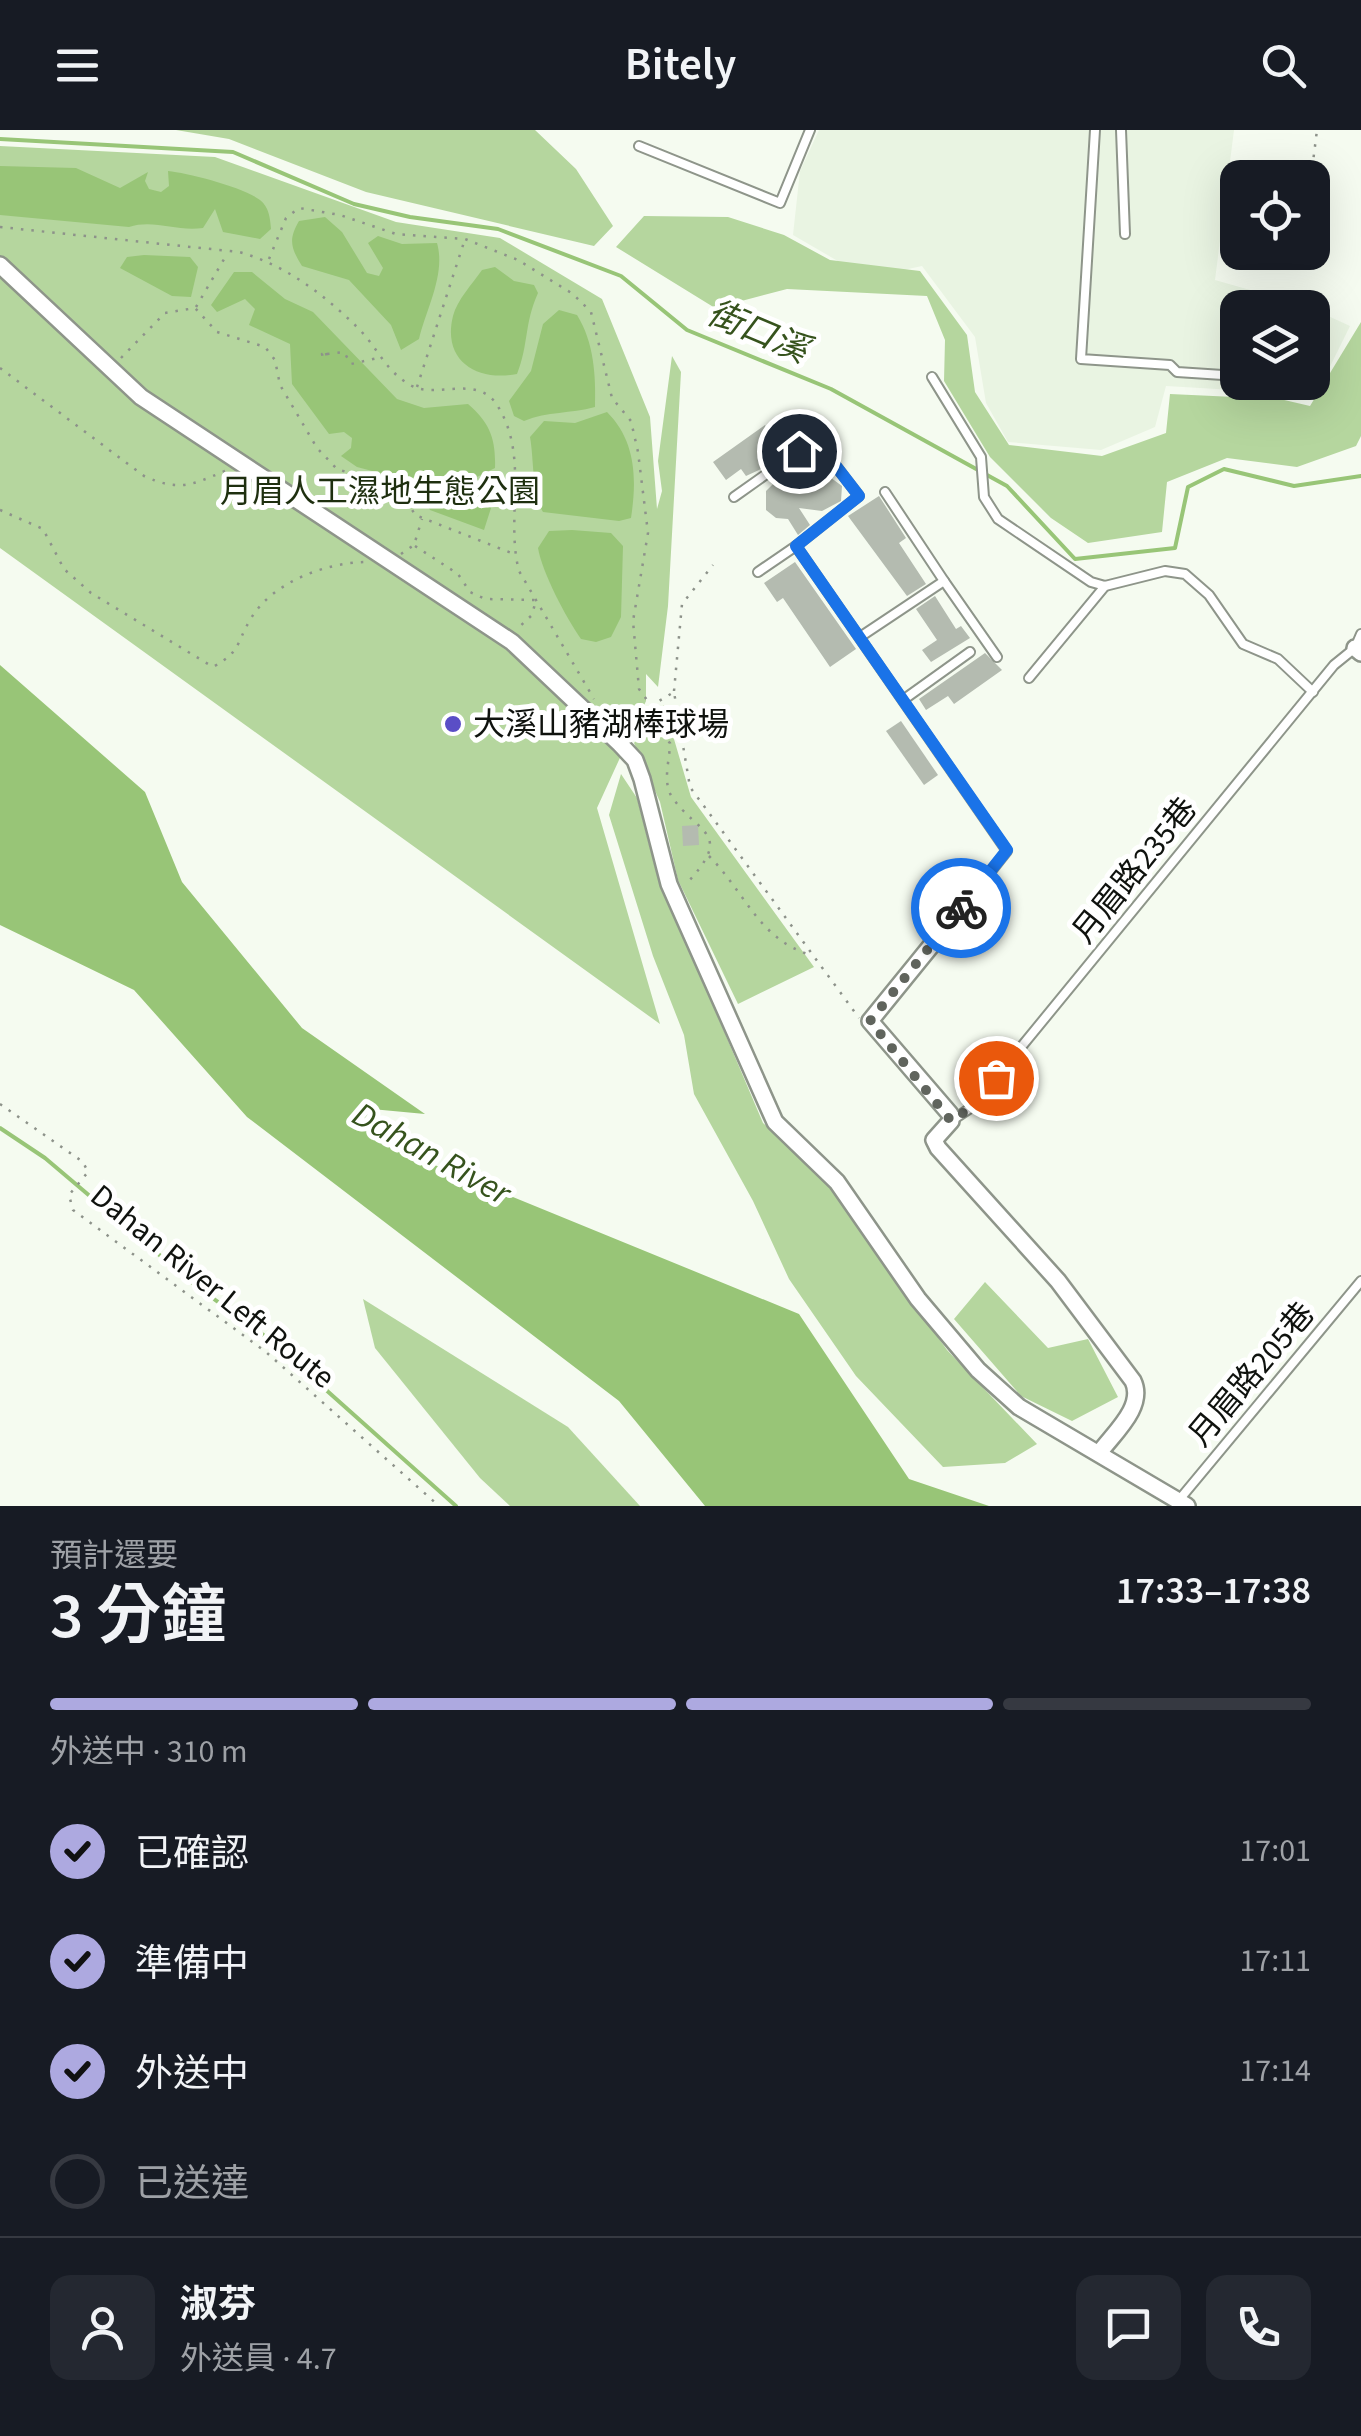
<!DOCTYPE html>
<html lang="zh-TW">
<meta charset="utf-8">
<style>
body{margin:0;font-family:"Source Sans 3","Noto Sans TC",sans-serif;background:#242831;color:#f1f3f6;height:100vh;display:flex;flex-direction:column;font-size:38px;white-space:nowrap}
*{box-sizing:border-box;margin:0}
p{font-size:32px;color:#9ea1a6}
.icon{flex:none;width:55px;height:55px;fill:none;stroke:currentColor;stroke-width:2;stroke-linecap:round;stroke-linejoin:round}
.map{position:relative;height:1376px;overflow:hidden}
.details{display:flex;flex-direction:column;background:#171b24;flex:1}
.details>*{flex:none}
.buttons{position:absolute;left:1220px;top:30px;display:grid;gap:20px}
.buttons a{display:grid;place-items:center;width:110px;height:110px;border-radius:20px;background:#171b24;box-shadow:0 10px 40px #0002;font-size:50px}
.pin{position:absolute;display:grid;place-items:center;width:85px;height:85px;color:#fff;margin:-42px;border:5px solid #fff;border-radius:50%;box-shadow:0 2px 10px #0007}
.courier{position:absolute;display:grid;place-items:center;width:100px;height:100px;margin:-50px;border:8px solid #1a73e8;border-radius:50%;background:#fff;color:#222;box-shadow:0 2px 12px #0007}
.overview em{font-style:normal;font-weight:600}
.overview div{display:flex;flex-direction:column-reverse}
.overview{display:flex;align-items:center;justify-content:space-between;height:170px;padding:0 50px}
h1{font-size:65px;font-weight:600;line-height:75px}
.bar{display:grid;grid-template-columns:repeat(4,1fr);gap:15px 10px;align-content:center;height:120px;padding:0 50px}
.bar i{height:12px;border-radius:8px;background:#363941}
.bar .active{background:#ada9e0}
.bar p{grid-column:span 4}
.line{display:flex;align-items:center;gap:25px;padding:0 50px;border-top:2px solid #363941}
.line div{flex:1}
.round{display:grid;place-items:center;flex:none;width:105px;height:105px;border-radius:20px;background:#242831}
ol{padding:0 50px;list-style:none}
li{display:flex;align-items:center;gap:30px;height:110px}
li p{margin-inline-start:auto}
li .icon{padding:10px;border-radius:50%;background:#ada9e0;color:#111;stroke-width:4}
li:last-child{color:#9ea1a6}
li i{width:55px;height:55px;border:5px solid #363941;border-radius:50%}
header{display:flex;justify-content:space-between;align-items:center;height:130px;padding:0 50px;background:#171b24;font-size:45px;font-weight:600}
.map>svg:first-child{display:block}
.built{fill:#e9f4e2}
.green{fill:#b5d69e}
.water{fill:#98c577}
.lines{fill:none;stroke-linecap:round;stroke-linejoin:round}
.stream{stroke:#98c577;stroke-width:4}
.building{fill:#b4bbb0}
.lane-casing{stroke:#8e958a;stroke-width:12}
.street-casing{stroke:#8e958a;stroke-width:20}
.path{stroke:#8d928a;stroke-width:2.5;stroke-dasharray:2.5 8;stroke-linecap:butt}
.lane{stroke:#fff;stroke-width:8}
.street{stroke:#fff;stroke-width:15}
.done{stroke:#60645d;stroke-width:10;stroke-dasharray:0 18}
.route{stroke:#1a73e8;stroke-width:12}
.poi-dot{fill:#5a4ec6;stroke:#fff;stroke-width:4}
.labels{text-anchor:middle;stroke-width:10;stroke-linejoin:round;paint-order:stroke}
.park-label{font-size:32px;fill:#1e2f0f;stroke:#fff}
.poi-label{font-size:32px;fill:#0f120e;stroke:#fff;text-anchor:start}
.street-label{font-size:32px;fill:#0f120e;stroke:#fff}
.water-label{font-size:35px;font-style:italic;fill:#36531d;stroke:#fff}
</style>
<header><svg class="icon" aria-label="menu" viewBox="0 0 24 24"><path d="M4 6h16M4 12h16M4 18h16"/></svg>Bitely<svg class="icon" aria-label="search" viewBox="0 0 24 24"><circle cx="10" cy="10" r="6"/><path d="M15 15l6 6"/></svg></header>
<div class="map">
<svg width="1361" height="1376" viewBox="0 0 1361 1376">
<rect width="100%" height="100%" fill="#f5fbf0"/>
<path class="built" d="M819 0H1234L1215 150 1309 177 1238 178V252H1312L1313 179 1350 196 1316 265 1166 256 1155 297 1101 320 1008 312 986 273 975 207 922 136 867 148 793 105 800 41Z"/>
<g class="green">
<path d="M176 0H535L576 39 613 96 594 116 366 62 229 9Z"/>
<path d="M0 16 215 27 396 92 500 108 602 169 650 287 657 379 662 361 658 331 672 226 681 242 668 476 658 557 646 544V571L597 678 660 894 0 418Z"/>
<path d="M644 86 728 87 784 105 830 130 920 141 967 205 975 262 1009 315 1102 326 1166 303 1170 264 1280 269 1310 276 1361 192V306L1356 316 1297 337 1227 328 1167 352 1162 402 1088 413 1051 388 990 327 944 251 945 210 927 166 787 159 715 178 616 117Z"/>
<path d="M664 575 691 667 814 837 738 874 678 750 660 672 634 613Z"/>
<path d="M621 644 637 668 656 741 763 993 823 1045 947 1220 1037 1314 1005 1333 943 1337 856 1246 789 1149 753 1071 694 964 684 905 653 826 609 685Z"/>
<path d="M985 1152 1048 1218 1088 1209 1118 1267 1072 1291 1021 1266 954 1189Z"/>
<path d="M363 1169 568 1297 640 1376H510L480 1348 375 1218Z"/>
</g>
<g class="water">
<path d="M0 36 76 38 120 58 148 42 145 51 149 59 161 62 169 56 168 41C188 43 243 57 260 70 269 77 270 88 271 99L260 109 223 102 215 79 203 98C177 102 154 89 129 97L0 85Z"/>
<path d="M325 87 342 102 367 143 379 146 383 138 368 113 378 106 402 114 437 113C446 144 426 179 419 209L401 220 391 195 349 150 302 136C291 118 288 110 299 91Z"/>
<path d="M144 125 190 127 198 137 191 167 172 166 120 138 127 127Z"/>
<path d="M495 137 514 151 534 155 538 163C524 194 529 214 517 244 476 252 442 230 453 186 457 170 473 153 482 140Z"/>
<path d="M234 142H252L285 169 313 182 397 269 424 278 468 274C490 293 496 309 495 338L471 350 472 359 491 378 484 400 430 380 414 352 357 337 341 326 351 318 352 308 344 302 329 304 292 254 290 214 249 195 255 179 245 169 217 182 211 175Z"/>
<path d="M559 180 577 185C594 212 596 246 595 277 570 284 548 281 524 291L514 286 509 271 531 241 543 194Z"/>
<path d="M607 282C636 311 637 349 631 388L619 391 543 382C532 365 534 329 530 307L544 291 575 293Z"/>
<path d="M572 400 611 403 623 416 621 487 611 507 596 512 581 509C566 488 542 442 538 418L549 401Z"/>
<path d="M0 535 145 662 182 752 302 898 425 984 361 978 415 1027 799 1184 909 1349 989 1376H705L619 1271 247 987 134 860 0 795Z"/>
</g>
<g class="lines">
<g class="stream">
<path d="M0 9 233 22 354 74 410 87 498 99 621 146 687 200 831 259 1007 356 1075 429 1175 418 1188 357 1224 339 1294 356 1361 346"/>
<path d="M0 998 45 1028 196 1156 269 1209 456 1376"/>
</g>
</g>
<g class="building">
<path d="M765 295 784 322 759 340 746 346 741 339 726 350 713 332Z"/>
<path d="M823 342 842 356 841 371 822 381 799 378 810 395 798 405 788 389 776 388 766 380V361L775 352 802 360 810 347Z"/>
<path d="M879 366 906 408 899 413 926 454 907 466 848 386Z"/>
<path d="M795 432 856 519 830 537 783 468 777 472 764 453Z"/>
<path d="M935 466 956 499 961 496 970 508 931 532 922 520 937 510 916 479Z"/>
<path d="M985 523 1002 540 954 574 948 566 926 580 919 569Z"/>
<path d="M901 591 938 645 924 655 886 601Z"/>
<path d="M698 695 699 715 683 716 682 696Z"/>
</g>
<g class="lines">
<g class="lane-casing">
<g id="lane">
<path d="M1095 0 1081 229 1170 235 1177 242 1238 246"/>
<path d="M1121 0 1125 104"/>
<path d="M639 16 780 73 810 0"/>
<path d="M932 247 981 327 984 367 998 389 1091 452 1105 456 1165 441 1185 444 1209 465 1243 514 1278 529 1313 562"/>
<path d="M734 367 799 321 822 318 859 366 796 416"/>
<path d="M758 442 796 416 1007 721 965 774"/>
<path d="M944 451 997 527"/>
<path d="M860 507 944 451 885 362"/>
<path d="M1029 548 1105 456"/>
<path d="M903 570 970 522"/>
<path d="M951 991 972 977 1334 535 1355 518 1361 504"/>
<path d="M1179 1370 1361 1151"/>
</g>
</g>
<g class="street-casing">
<g id="street">
<path d="M0 135 141 267 512 512 620 614 635 630 642 649 669 754 775 992 837 1052 918 1169 978 1240 1019 1277 1187 1376"/>
<path d="M1355 518 1361 523"/>
<path d="M965 774 870 891 950 984 951 991 934 1010 938 1018 1058 1151 1133 1251C1145 1276 1115 1302 1100 1322"/>
</g>
</g>
<g class="path">
<path d="M1311 48 1317 0"/>
<path d="M0 97 239 122C286 135 326 166 360 200 379 220 386 242 412 256 437 269 477 244 497 275 530 326 505 388 519 441L594 569"/>
<path d="M269 129 286 88 299 78 340 85 396 104 465 109 518 130 573 164 591 182 612 268 631 291 638 322 648 403 633 491 639 559 658 585 661 605 670 613C670 629 662 652 672 667 698 705 735 702 686 754"/>
<path d="M1301 132 1302 122"/>
<path d="M196 177 227 124"/>
<path d="M326 223 327 227 323 228 322 224Z"/>
<path d="M327 224 344 222 351 234 378 228"/>
<path d="M121 228 165 183 195 178 217 202 265 217 275 230 280 255 317 318 337 339 391 356 405 367 415 385 514 424"/>
<path d="M0 238 144 346C180 362 191 355 225 341"/>
<path d="M417 257 465 109"/>
<path d="M0 380 43 399 64 439 91 463 213 537C241 521 235 516 250 490 271 453 324 433 365 432"/>
<path d="M415 416 458 444 470 462 485 469 536 470 532 485 516 500"/>
<path d="M401 424 414 415 422 389"/>
<path d="M674 561 682 474 713 435"/>
<path d="M631 601 654 574 674 562 690 657 859 888"/>
<path d="M709 726C745 762 759 810 811 825"/>
<path d="M0 974 83 1032 88 1042 69 1065 73 1080 266 1222 439 1376"/>
</g>
<use href="#lane" class="lane"/>
<use href="#street" class="street"/>
</g>
<g class="lines">
<path class="done" d="M961 778 870 891 951 991 972 977 996 948"/>
<path class="route" d="M799 321 822 318 859 366 796 416 1007 720 961 778"/>
</g>
<circle class="poi-dot" cx="453" cy="594" r="10"/>
<g class="labels">
<g class="park-label">
<text x="380" y="372">月眉人工濕地生態公園</text>
</g>
<g class="poi-label">
<text x="473" y="605">大溪山豬湖棒球場</text>
</g>
<g class="street-label">
<text transform="translate(1134 740) rotate(-51)" y="11">月眉路235巷</text>
<text transform="translate(213 1156) rotate(39)" y="11">Dahan River Left Route</text>
<text transform="translate(1251 1244) rotate(-50)" y="11">月眉路205巷</text>
</g>
<g class="water-label">
<text transform="translate(758 201) rotate(23)" y="12">街口溪</text>
<text transform="translate(432 1023) rotate(29)" y="12">Dahan River</text>
</g>
</g>
</svg>
<div class="buttons">
<a><svg class="icon" aria-label="locate" viewBox="0 0 24 24"><circle cx="12" cy="12" r="6"/><path d="M12 2v4M12 18v4M2 12h4M18 12h4"/></svg></a>
<a><svg class="icon" aria-label="layers" viewBox="0 0 24 24"><path d="M12 4l9 5-9 5-9-5zM3 14l9 5 9-5"/></svg></a>
</div>
<div class="pin" style="left:996px;top:948px;background:#ea580c"><svg class="icon" aria-label="bag" viewBox="0 0 24 24"><path d="M5 8h14l-1 12H6zM9 8a3 3 0 0 1 6 0"/></svg></div>
<div class="pin" style="left:799px;top:321px;background:#1f2937"><svg class="icon" aria-label="home" viewBox="0 0 24 24"><path d="M3 11l9-7 9 7M6 9v11h12V9"/></svg></div>
<div class="courier" style="left:961px;top:778px"><svg class="icon" aria-label="bike" viewBox="0 0 24 24"><circle cx="6" cy="16" r="4"/><circle cx="18" cy="16" r="4"/><path d="M6 16l4-8h5l3 8M10 8l3 8H6M13 5h3"/></svg></div>
</div>
<section class="details">
<div class="overview"><div><h1>3 分鐘</h1><p>預計還要</p></div><em>17:33–17:38</em></div>
<div class="bar"><i class="active"></i><i class="active"></i><i class="active"></i><i></i><p>外送中 · 310 m</p></div>
<ol>
<li><svg class="icon" aria-label="check" viewBox="0 0 24 24"><path d="M5 12l5 5 9-10"/></svg>已確認<p>17:01</p></li>
<li><svg class="icon" aria-label="check" viewBox="0 0 24 24"><path d="M5 12l5 5 9-10"/></svg>準備中<p>17:11</p></li>
<li><svg class="icon" aria-label="check" viewBox="0 0 24 24"><path d="M5 12l5 5 9-10"/></svg>外送中<p>17:14</p></li>
<li><i></i>已送達</li>
</ol>
<div class="line" style="height:180px"><a class="round"><svg class="icon" aria-label="person" viewBox="0 0 24 24"><circle cx="12" cy="8" r="4"/><path d="M4 21q1-7 8-7t8 7"/></svg></a><div><b>淑芬</b><p>外送員 · 4.7</p></div><a class="round"><svg class="icon" aria-label="chat" viewBox="0 0 24 24"><path d="M4 5h16v11H9l-5 4z"/></svg></a><a class="round"><svg class="icon" aria-label="phone" viewBox="0 0 24 24"><path d="M5 4h4l2 5-3 2q2 4 5 5l2-3 5 2v4C11 20 4 13 5 4z"/></svg></a></div>
</section>
